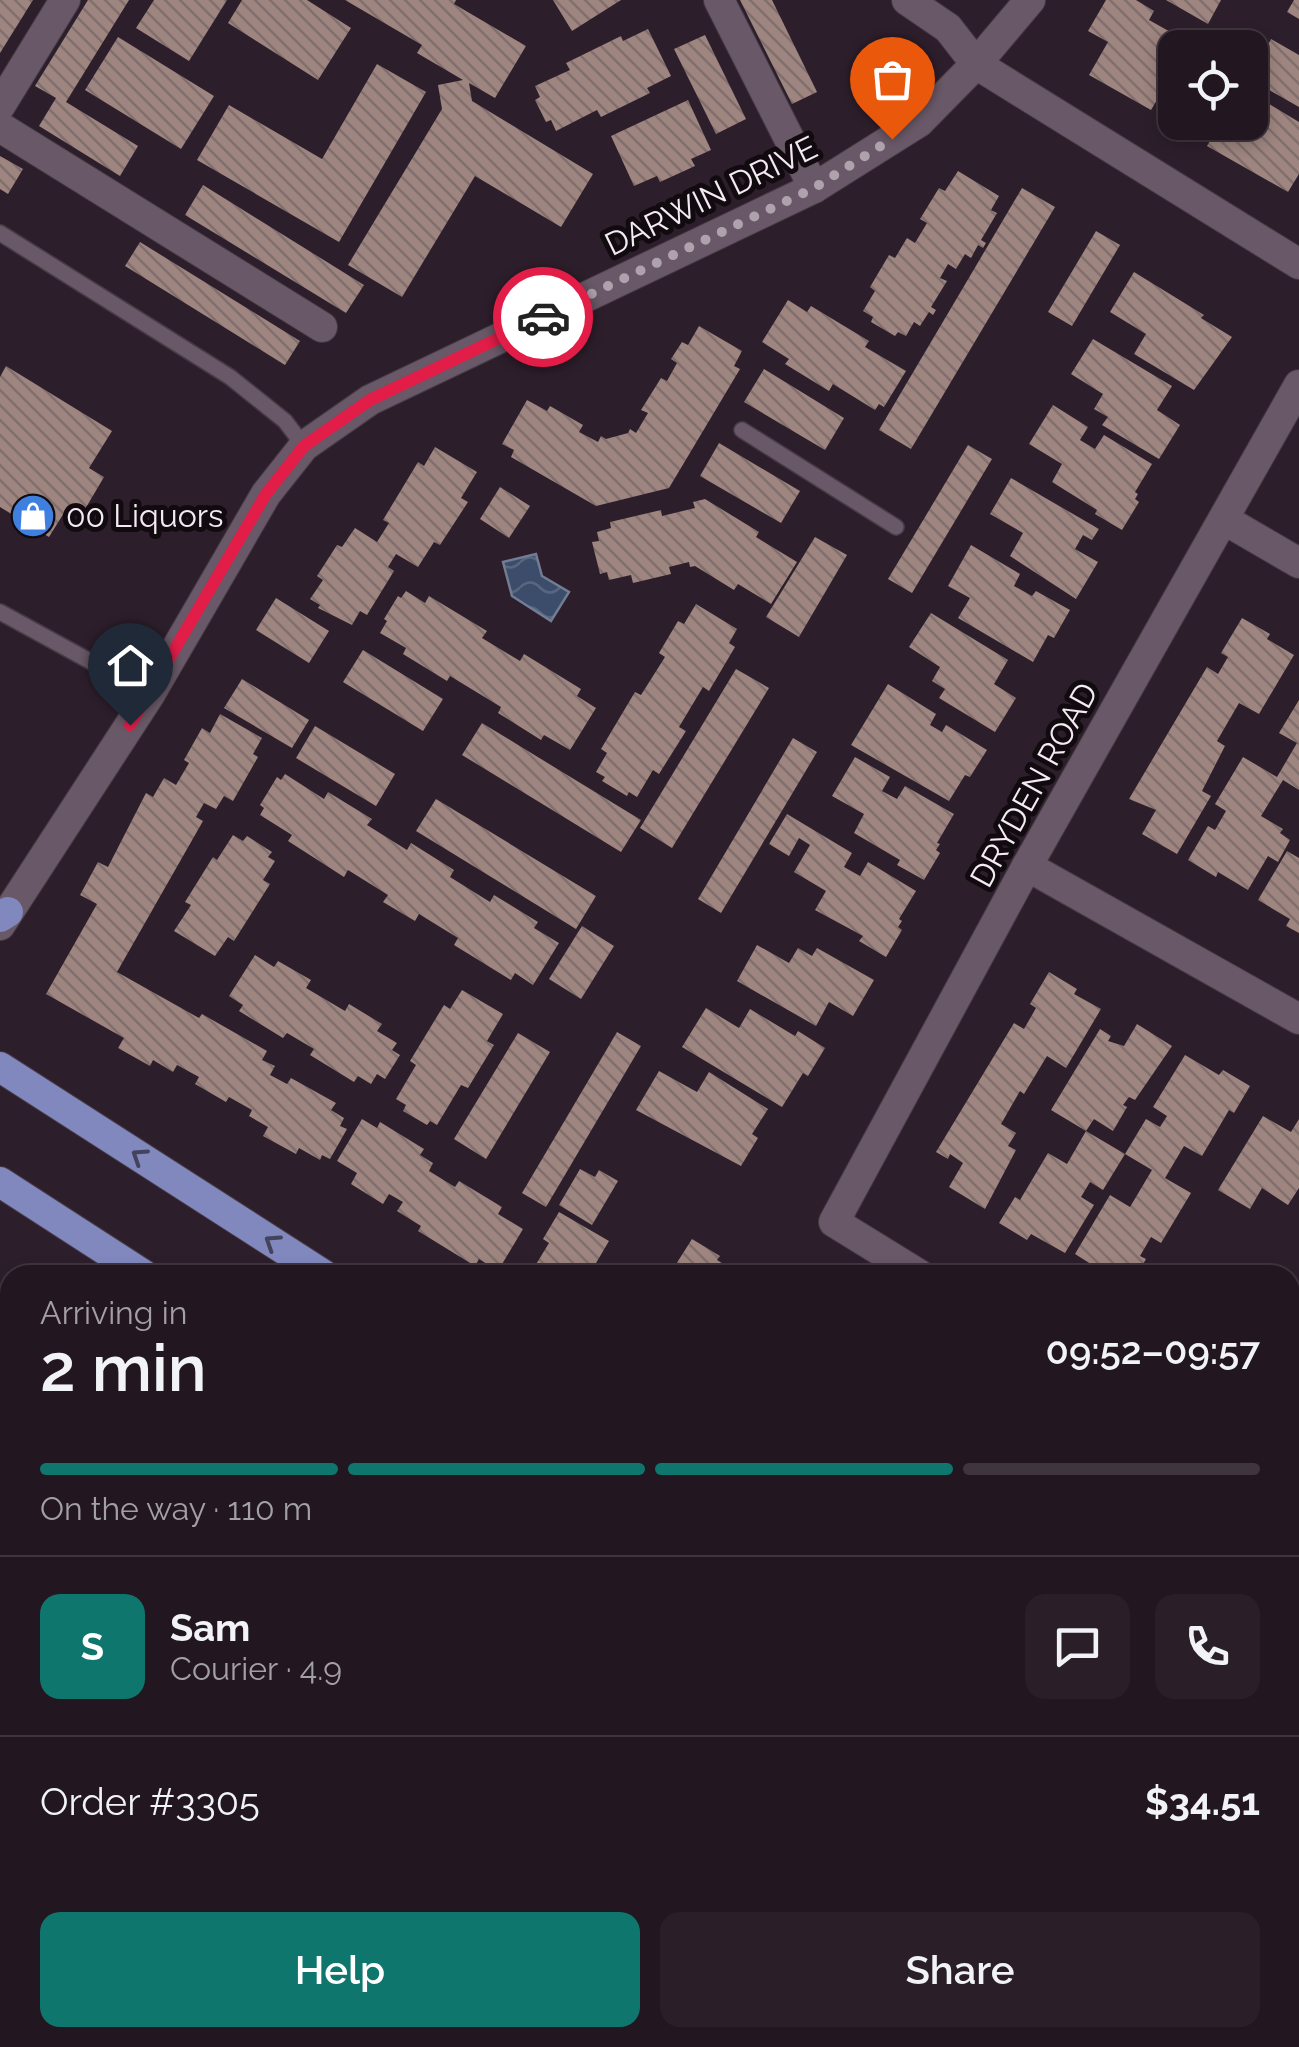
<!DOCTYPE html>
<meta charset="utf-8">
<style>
body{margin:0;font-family:Raleway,sans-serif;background:#2a1f29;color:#f1f3f6;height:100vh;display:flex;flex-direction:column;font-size:38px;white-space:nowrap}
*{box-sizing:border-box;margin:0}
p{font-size:32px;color:#a29fa5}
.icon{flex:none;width:55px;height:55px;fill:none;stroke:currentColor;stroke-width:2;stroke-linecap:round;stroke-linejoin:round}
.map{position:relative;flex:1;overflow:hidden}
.drawer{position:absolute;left:0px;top:1265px;width:1300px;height:782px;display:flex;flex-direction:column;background:#221620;border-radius:30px 30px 0 0;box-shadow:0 5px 15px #0003,0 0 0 2px #3f353e}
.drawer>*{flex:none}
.tools{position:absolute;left:1158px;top:30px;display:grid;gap:20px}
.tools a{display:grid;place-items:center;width:110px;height:110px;border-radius:20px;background:#221620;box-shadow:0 5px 15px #0003,0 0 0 2px #3f353e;font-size:50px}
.pin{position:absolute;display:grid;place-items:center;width:85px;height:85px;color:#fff;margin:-102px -42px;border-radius:50% 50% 50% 0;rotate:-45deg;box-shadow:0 0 10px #0007}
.pin .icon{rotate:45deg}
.courier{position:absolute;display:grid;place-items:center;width:100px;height:100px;margin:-50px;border:8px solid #e11d48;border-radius:50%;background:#fff;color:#222;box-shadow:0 2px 12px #0007}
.head em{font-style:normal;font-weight:600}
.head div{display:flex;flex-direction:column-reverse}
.head{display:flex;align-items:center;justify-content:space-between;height:170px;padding:0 40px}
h1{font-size:65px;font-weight:600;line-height:75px}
.bar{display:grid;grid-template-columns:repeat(4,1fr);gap:15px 10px;align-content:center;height:120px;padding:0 40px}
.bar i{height:12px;border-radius:8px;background:#3f353e}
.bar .current{background:#0f766e}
.bar p{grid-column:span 4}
.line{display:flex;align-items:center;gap:25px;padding:0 40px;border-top:2px solid #3f353e}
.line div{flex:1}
.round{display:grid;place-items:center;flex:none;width:105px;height:105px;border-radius:20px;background:#2a1f29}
.action{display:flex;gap:20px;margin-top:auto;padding:20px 40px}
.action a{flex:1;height:115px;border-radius:20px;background:#0f766e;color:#fff;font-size:40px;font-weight:600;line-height:115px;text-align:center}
.action a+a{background:#2a1f29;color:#f1f3f6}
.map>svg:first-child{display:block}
.water{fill:url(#water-waves);stroke:#727c93;stroke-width:2.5}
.building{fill:url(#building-back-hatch)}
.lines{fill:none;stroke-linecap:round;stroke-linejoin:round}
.lane-casing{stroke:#463a45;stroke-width:18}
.street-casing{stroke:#463a45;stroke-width:32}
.primary-casing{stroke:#463a45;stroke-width:32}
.lane{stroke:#695867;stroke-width:15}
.street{stroke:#695867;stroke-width:30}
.primary{stroke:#8188be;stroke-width:30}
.oneway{stroke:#43435e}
.done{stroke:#aea3ad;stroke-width:10;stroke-dasharray:0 18}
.route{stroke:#e11d48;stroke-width:12}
.labels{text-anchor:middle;stroke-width:10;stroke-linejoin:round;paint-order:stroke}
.street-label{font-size:32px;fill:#f4eaf3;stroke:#110b10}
.poi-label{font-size:32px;fill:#f4eaf3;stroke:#110b10;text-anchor:start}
</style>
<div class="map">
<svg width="1299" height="2047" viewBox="0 0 1299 2047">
<defs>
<pattern id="water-waves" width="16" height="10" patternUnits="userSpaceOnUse" patternTransform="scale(2.5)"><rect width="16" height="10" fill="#3b4d6a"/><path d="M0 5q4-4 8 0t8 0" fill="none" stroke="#586780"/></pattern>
<pattern id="building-back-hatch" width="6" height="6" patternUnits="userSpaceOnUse" patternTransform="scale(2.5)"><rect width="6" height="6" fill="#9e857f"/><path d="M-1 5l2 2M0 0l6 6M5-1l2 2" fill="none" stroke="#806f6c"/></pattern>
</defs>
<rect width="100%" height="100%" fill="#2d1e2b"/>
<path class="water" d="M536 554 542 576 569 592 551 621 512 596 503 562Z"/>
<g class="building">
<path d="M0 0H33L0 53Z"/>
<path d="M88 0H129L66 102 138 146 120 176 39 126 56 98 35 86Z"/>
<path d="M154 0H227L189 61 136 28Z"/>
<path d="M242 0H307L351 28 318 80 228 23Z"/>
<path d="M345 0H456L454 4 526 46 495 98 469 83 472 101 593 174 561 227 475 176 402 297 348 265 442 109 438 85 463 80 417 53 422 45Z"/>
<path d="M553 0H621L572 31Z"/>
<path d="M740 0H772L817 92 792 104Z"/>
<path d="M1106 0H1136L1154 11 1149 20 1183 39 1157 80 1166 85 1151 110 1089 75 1108 42 1088 31Z"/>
<path d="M1166 0H1221L1208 24Z"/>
<path d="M1294 0H1299V19L1287 12Z"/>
<path d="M648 29 671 76 647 88 650 93 601 117 597 110 556 131 551 120 546 122 535 100 540 97 535 86 570 70 566 63 621 36 623 41Z"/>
<path d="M705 35 746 119 716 134 674 49Z"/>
<path d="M118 37 214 96 181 149 85 90Z"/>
<path d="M1271 39 1299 55V107L1250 79Z"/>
<path d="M377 64 426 92 339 242 197 160 229 105 322 159Z"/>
<path d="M1261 99 1299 122V174L1288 192 1207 146 1221 122H1250Z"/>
<path d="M688 100 711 150 691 159 695 166 660 182 657 176 634 186 611 136Z"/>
<path d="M0 156 23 169 8 194 0 189Z"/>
<path d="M958 171 999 196 991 210 997 213 981 240 986 243 983 248 978 245 971 258 965 254 956 269 948 264 940 278 947 281 931 307 936 310 933 315 929 312 920 326 914 322 906 336 898 332 895 336 871 322 873 317 863 311 875 291 870 287 889 255 895 258 907 238 915 243 927 223 920 219 939 188 945 191Z"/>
<path d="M203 185 364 285 346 313 185 215Z"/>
<path d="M1022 188 1055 207 911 449 879 430Z"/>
<path d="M1096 231 1120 245 1072 326 1048 312Z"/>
<path d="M140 242 300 341 285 365 125 266Z"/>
<path d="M1134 272 1204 315 1201 318 1232 337 1194 390 1134 354 1146 334 1110 312Z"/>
<path d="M788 300 807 312 811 306 869 341 865 347 906 371 884 407 879 404 875 410 833 384 829 391 785 364 789 359 762 342Z"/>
<path d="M699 326 742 351 734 366 740 369 669 488 596 506 511 457 514 450 502 444 527 400 547 411 550 406 583 425 579 432 598 442 601 436 606 439 628 433 630 429 636 433 648 413 641 410 661 378 667 381 677 363 671 359 682 342 688 345Z"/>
<path d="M1093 339 1172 386 1157 410 1180 425 1159 459 1102 425 1108 417 1094 409 1103 394 1071 374Z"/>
<path d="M6 366 112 431 89 468 104 477 81 516 67 508 49 537 0 507V377Z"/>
<path d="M764 369 844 418 825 450 744 402Z"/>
<path d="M1053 405 1088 427 1080 440 1095 449 1104 435 1152 464 1135 492 1138 494 1135 499 1139 502 1122 530 1095 514 1097 510 1052 482 1062 464 1029 444Z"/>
<path d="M719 443 800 491 781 523 700 476Z"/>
<path d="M968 445 992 459 912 593 888 579Z"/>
<path d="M435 447 477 472 461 498 468 502 440 545 434 542 418 567 396 554 388 567 394 571 367 615 360 611 352 625 318 608 320 605 310 599 323 580 317 576 337 545 342 547 355 528 377 542 389 523 383 520 418 462 424 466Z"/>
<path d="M1011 478 1099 529 1092 540 1083 535 1075 549 1098 562 1076 599 1010 556 1023 533 990 514Z"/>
<path d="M500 487 530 506 509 538 480 519Z"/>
<path d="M705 499 759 532 756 537 797 562 771 604 738 584 734 590 695 566 690 567 689 562 669 567 671 574 633 583 631 575 609 580 607 572 600 574 592 542 599 541 597 532 611 528 610 522 661 510 662 516 695 508 693 502Z"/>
<path d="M815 537 847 555 799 637 766 617Z"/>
<path d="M971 545 1020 574 1014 586 1032 596 1036 591 1070 610 1054 638 1048 635 1033 662 958 618 970 598 948 586Z"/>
<path d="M406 591 425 603 429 596 487 631 482 638 520 661 524 654 581 689 577 696 596 708 570 750 544 735 541 740 498 713 501 707 450 676 447 681 403 654 406 648 380 633 387 621 384 619 398 596 401 598Z"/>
<path d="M276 598 329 631 309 663 256 630Z"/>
<path d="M696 604 737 629 729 643 735 647 709 691 703 687 679 727 686 731 659 774 653 770 637 797 629 792 627 796 602 781 605 777 596 772 607 753 601 749 635 692 641 695 665 657 659 653 678 621 684 624Z"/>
<path d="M931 613 1008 660 994 684 1016 698 995 732 939 698 945 689 932 681 940 667 909 647Z"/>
<path d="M1242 618 1270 634 1267 639 1294 655 1259 714 1239 703 1217 741 1225 746 1202 791 1211 796 1177 854 1142 834 1156 810 1129 799 1207 667 1218 674 1228 657 1221 653Z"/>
<path d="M363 650 443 699 423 731 343 682Z"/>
<path d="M736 669 769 688 672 848 640 828Z"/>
<path d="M242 679 309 720 292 748 224 708Z"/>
<path d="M888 684 936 714 930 725 942 732 946 725 987 750 970 777 965 775 949 801 851 745Z"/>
<path d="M1299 700V790L1283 780 1261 816 1283 829 1280 833 1290 840 1278 862 1268 856 1248 890 1218 872 1216 877 1188 860 1208 826 1215 830 1226 811 1215 804 1243 757 1277 777 1297 743 1279 733Z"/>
<path d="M220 714 262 738 253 754 258 757 233 801 224 796 216 809 204 803 196 817 203 821 117 972 199 1018 202 1014 267 1051 262 1060 275 1066 270 1075 287 1084 291 1078 336 1103 331 1110 344 1118 340 1126 347 1129 330 1159 322 1155 320 1160 299 1148 296 1154 263 1136 268 1127 249 1116 252 1110 229 1097 226 1102 195 1084 199 1077 177 1065 173 1072 153 1060 150 1066 118 1048 124 1038 46 994 97 904 80 895 98 862 108 867 146 793 153 797 164 778 176 785 189 763 184 760 202 728 210 733Z"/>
<path d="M482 723 641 820 621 852 462 755Z"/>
<path d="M315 726 395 774 376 806 296 758Z"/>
<path d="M793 738 817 752 721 913 698 899Z"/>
<path d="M855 757 890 777 882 791 897 799 905 786 954 814 937 843 940 844 936 850 940 853 924 880 897 865 900 860 854 833 864 814 832 796Z"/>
<path d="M285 774 324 799 328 792 372 819 367 825 407 850 411 843 454 870 450 877 490 902 494 895 538 922 534 928 559 943 533 985 515 973 511 980 454 945 458 938 419 914 415 921 383 902 388 895 348 870 344 877 288 841 292 835 260 815 264 808 260 805 277 777 281 780Z"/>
<path d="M436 799 596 896 576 929 416 831Z"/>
<path d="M787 814 852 853 844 867 860 876 868 862 916 891 899 919 902 921 898 927 902 930 886 957 859 941 863 936 815 910 826 891 794 872 810 845 799 838 789 856 769 844Z"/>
<path d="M233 835 243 841 247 836 272 852 268 857 275 861 263 880 270 884 234 941 228 937 215 956 174 931 191 905 185 902 213 857 217 860Z"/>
<path d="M1287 851 1299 858V933L1286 926 1290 919 1258 900Z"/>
<path d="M582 926 614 946 581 999 549 979Z"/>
<path d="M757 945 789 963 798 948 812 956 817 948 874 980 853 1016 829 1002 816 1026 737 981Z"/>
<path d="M255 955 274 967 278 961 311 980 306 988 345 1011 349 1004 382 1024 377 1031 397 1043 392 1050 400 1055 385 1079 377 1074 371 1084 358 1076 354 1082 310 1055 314 1049 287 1033 283 1038 239 1011 243 1005 229 996Z"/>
<path d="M1049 972 1077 989 1074 994 1101 1009 1066 1068 1047 1056 1024 1094 1020 1091 1001 1124 1016 1133 1008 1146 1016 1150 985 1209 949 1187 963 1163 950 1154 948 1159 936 1152 1014 1023 1024 1029 1036 1008 1030 1004Z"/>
<path d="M462 990 503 1014 487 1041 494 1045 468 1088 461 1085 437 1125 430 1121 427 1125 403 1111 406 1105 396 1099 416 1065 410 1061 444 1005 450 1009Z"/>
<path d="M706 1008 739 1028 750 1009 795 1036 798 1031 825 1048 808 1076 803 1073 782 1107 682 1047Z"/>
<path d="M1137 1024 1172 1046 1135 1100 1129 1097 1123 1105 1127 1107 1113 1131 1094 1119 1086 1131 1051 1110 1100 1029 1111 1036 1108 1041 1124 1046Z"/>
<path d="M617 1032 641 1046 546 1207 522 1193Z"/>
<path d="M518 1033 550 1052 486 1159 454 1139Z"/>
<path d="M1185 1055 1219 1075 1223 1070 1250 1086 1234 1113 1229 1110 1202 1156 1184 1146 1165 1178 1191 1193 1161 1243 1151 1237 1140 1256 1146 1259 1137 1275H1099L1102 1271 1075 1254 1110 1195 1130 1207 1152 1170 1125 1154 1146 1119 1160 1127 1167 1116 1153 1107Z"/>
<path d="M659 1071 697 1092 709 1072 768 1109 752 1134 758 1138 741 1166 636 1110Z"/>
<path d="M1263 1116 1291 1132 1299 1119V1188L1288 1205 1262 1188 1250 1209 1218 1190Z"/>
<path d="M362 1119 377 1128 380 1122 424 1149 420 1155 433 1163 429 1171 455 1187 459 1181 502 1207 498 1214 523 1229 498 1271 479 1259 475 1266 418 1231 421 1226 397 1211 403 1202 389 1194 383 1204 351 1184 357 1173 337 1161Z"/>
<path d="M1086 1131 1125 1154 1103 1190 1090 1182 1081 1197 1094 1205 1065 1253 1031 1234 1027 1240 999 1223 1015 1197 1020 1200 1048 1153 1067 1164Z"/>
<path d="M580 1169 595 1177 599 1170 618 1181 592 1225 559 1205Z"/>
<path d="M559 1212 609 1241 589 1275H526L532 1265 535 1266 549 1243 543 1239Z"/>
<path d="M692 1239 720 1256 717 1260 741 1275H675L671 1272Z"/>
<path d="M10 1327V1393L0 1386V1342Z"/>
<path d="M0 1397 10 1403V1443L0 1437Z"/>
<path d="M0 1482 10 1488V1529L0 1523Z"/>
<path d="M4 1537 10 1540 8 1608 0 1604V1543Z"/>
<path d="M1292 1613 1299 1618V1714L1290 1708V1696L1298 1683 1290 1678Z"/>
<path d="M10 1855V1880L0 1874Z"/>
<path d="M184 2038H271L280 2047H192Z"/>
<path d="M301 2038H349L358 2047H310Z"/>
<path d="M396 2038H445L454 2047H405Z"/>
<path d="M462 2038H525L515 2047H471Z"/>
<path d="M700 2038H786L801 2047H694Z"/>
<path d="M923 2038H1008L1002 2047H939Z"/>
<path d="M1065 2038H1159L1153 2047H1059Z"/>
</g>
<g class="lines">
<g class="lane-casing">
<g id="lane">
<path d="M0 233 230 377 285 421 304 446"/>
<path d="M742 430 896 527"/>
<path d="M0 612 150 694"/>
</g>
</g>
<g class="street-casing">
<g id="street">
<path d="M719 0 814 188"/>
<path d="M907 0 948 28 976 64 1299 264"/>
<path d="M0 106 65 0"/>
<path d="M0 127 322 327"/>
<path d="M1225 520 1299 563"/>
<path d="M1027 866 1299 1019"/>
<path d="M0 925 150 694 266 494 304 446 370 400 814 188 919 122 976 64 1030 0"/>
<path d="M920 1275 834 1222 1027 866 1299 385"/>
<path d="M0 1458 10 1464"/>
<path d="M1290 1504 1299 1510"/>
<path d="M0 1727 10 1708"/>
<path d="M377 2038 386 2047"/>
<path d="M833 2038 849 2047"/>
<path d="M562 2047 574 2038"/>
<path d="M1035 2047 1041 2038"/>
</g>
</g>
<g class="primary-casing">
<g id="primary">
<path d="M0 917 8 912"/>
<path d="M0 1067 324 1275"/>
<path d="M0 1182 144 1275"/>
<path d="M1290 1881 1299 1886"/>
<path d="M1290 1994 1299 1999"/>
</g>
</g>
<use href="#lane" class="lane"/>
<use href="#street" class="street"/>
<use href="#primary" class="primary"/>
</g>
<defs><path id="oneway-chevron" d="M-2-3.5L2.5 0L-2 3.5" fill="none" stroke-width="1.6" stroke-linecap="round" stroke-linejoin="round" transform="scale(2.5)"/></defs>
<g class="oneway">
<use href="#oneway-chevron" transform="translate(139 1156) rotate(-147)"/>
<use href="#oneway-chevron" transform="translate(272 1242) rotate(-147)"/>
</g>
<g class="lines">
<path class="done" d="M543 317 814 188 892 139"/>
<path class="route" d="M130 725 266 494 304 446 370 400 543 317"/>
</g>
<defs>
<g id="shop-disc" transform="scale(2.25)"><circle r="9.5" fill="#3f7fe0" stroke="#110b10"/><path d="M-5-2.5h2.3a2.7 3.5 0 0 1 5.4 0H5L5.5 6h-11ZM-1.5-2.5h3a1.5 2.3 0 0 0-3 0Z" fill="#fff"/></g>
</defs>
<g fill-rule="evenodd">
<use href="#shop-disc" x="33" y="516"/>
</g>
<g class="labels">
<g class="street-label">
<text transform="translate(711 196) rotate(-26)" y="11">DARWIN DRIVE</text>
<text transform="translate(1034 785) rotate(-61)" y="11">DRYDEN ROAD</text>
</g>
<g class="poi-label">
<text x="66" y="527">00 Liquors</text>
</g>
</g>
</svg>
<div class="tools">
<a><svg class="icon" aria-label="locate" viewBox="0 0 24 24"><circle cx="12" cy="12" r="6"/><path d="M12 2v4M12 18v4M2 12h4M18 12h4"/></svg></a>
</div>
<div class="pin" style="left:892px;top:139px;background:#ea580c"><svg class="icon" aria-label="bag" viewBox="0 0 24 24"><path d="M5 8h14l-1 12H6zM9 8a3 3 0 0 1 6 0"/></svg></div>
<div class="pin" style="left:130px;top:725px;background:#1f2937"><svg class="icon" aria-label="home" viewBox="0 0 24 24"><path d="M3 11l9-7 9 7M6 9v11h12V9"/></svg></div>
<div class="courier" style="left:543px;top:317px"><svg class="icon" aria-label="car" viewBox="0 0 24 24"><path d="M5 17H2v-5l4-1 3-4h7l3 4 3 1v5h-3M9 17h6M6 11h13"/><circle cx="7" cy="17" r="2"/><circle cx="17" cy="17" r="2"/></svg></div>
<section class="drawer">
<div class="head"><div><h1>2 min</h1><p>Arriving in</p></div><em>09:52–09:57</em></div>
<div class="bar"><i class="current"></i><i class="current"></i><i class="current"></i><i></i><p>On the way · 110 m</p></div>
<div class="line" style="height:180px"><b class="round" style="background:#0f766e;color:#fff">S</b><div><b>Sam</b><p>Courier · 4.9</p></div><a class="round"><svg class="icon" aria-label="chat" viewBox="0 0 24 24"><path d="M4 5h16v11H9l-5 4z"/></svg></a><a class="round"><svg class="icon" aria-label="phone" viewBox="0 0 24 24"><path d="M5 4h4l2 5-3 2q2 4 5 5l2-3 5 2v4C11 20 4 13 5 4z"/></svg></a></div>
<div class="line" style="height:130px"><div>Order #3305</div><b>$34.51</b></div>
<div class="action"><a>Help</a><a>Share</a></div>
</section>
</div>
